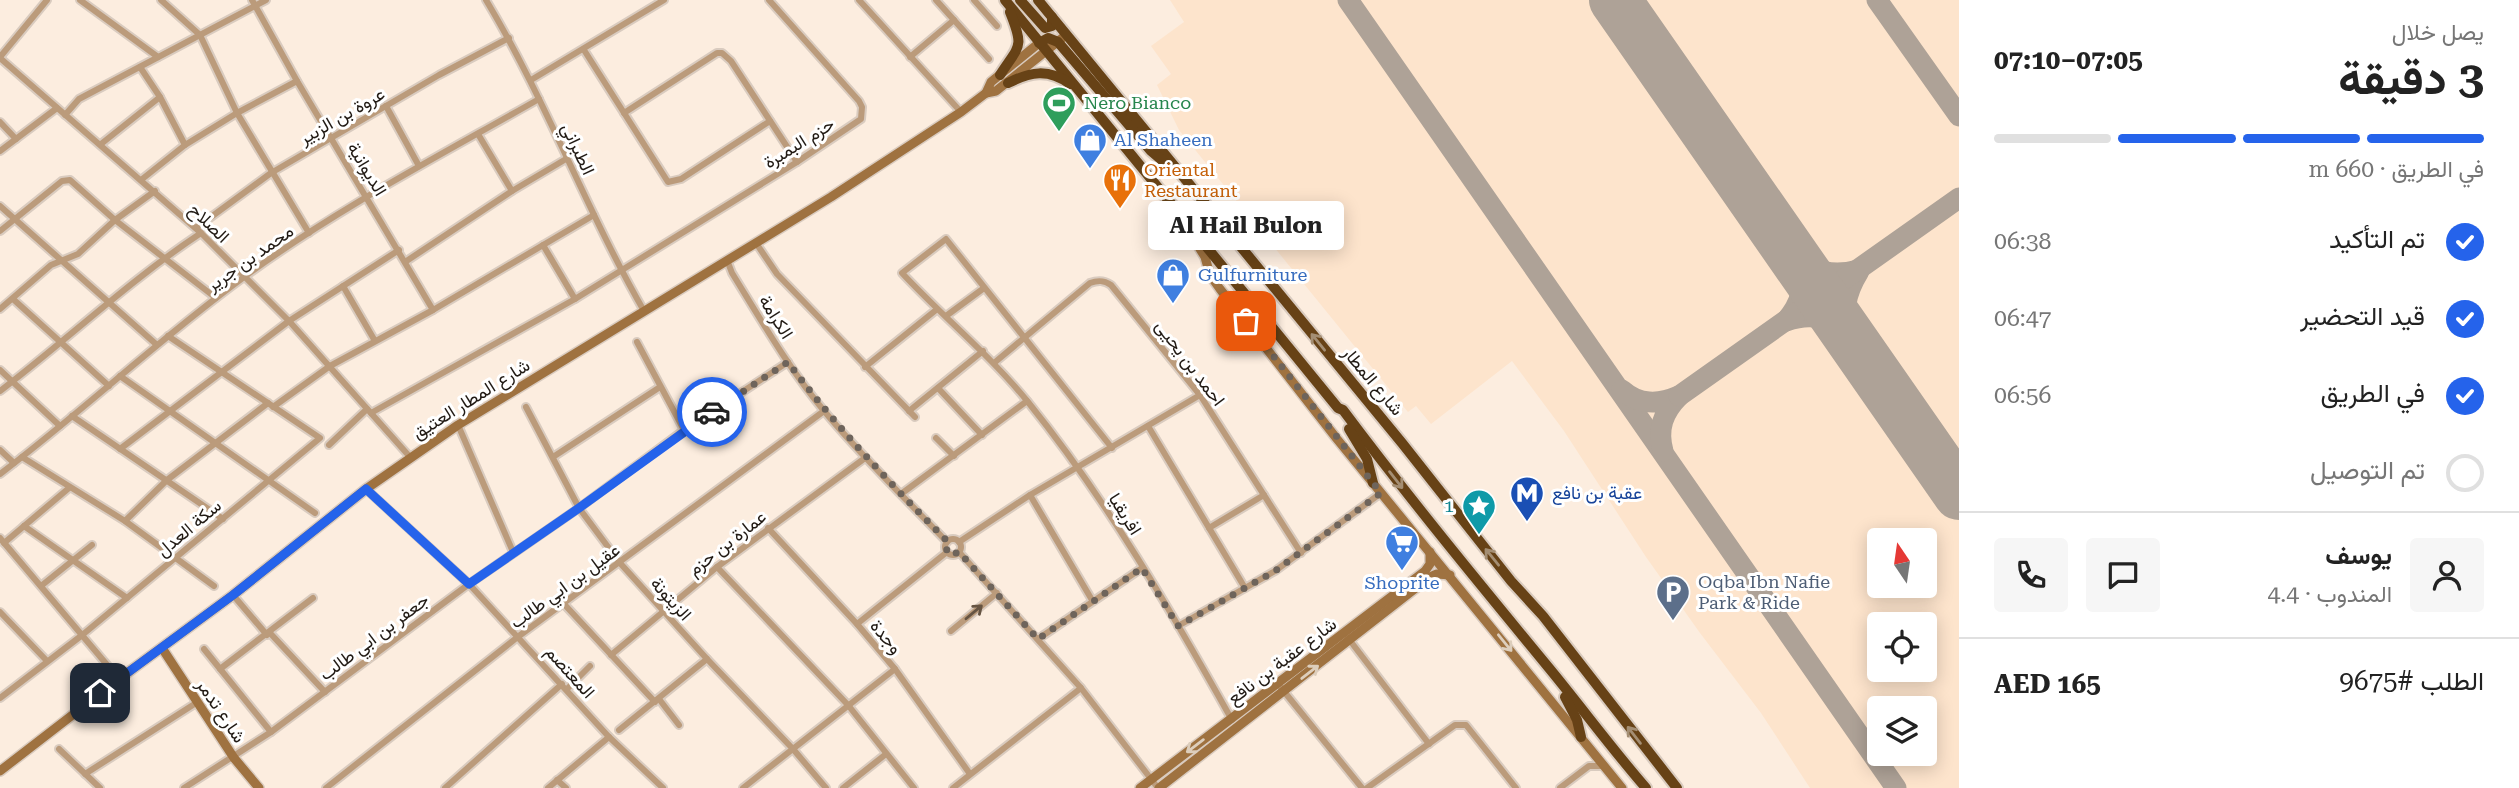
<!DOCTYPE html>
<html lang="ar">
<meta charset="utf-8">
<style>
body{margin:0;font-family:"Roboto Serif",Vazirmatn,serif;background:#f6f6f6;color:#222;direction:rtl;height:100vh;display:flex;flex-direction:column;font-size:26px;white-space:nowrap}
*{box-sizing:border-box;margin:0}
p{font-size:23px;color:#767676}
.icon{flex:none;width:38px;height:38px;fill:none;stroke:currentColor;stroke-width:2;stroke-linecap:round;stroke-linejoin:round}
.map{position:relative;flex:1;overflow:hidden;direction:ltr}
.panel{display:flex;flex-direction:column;background:#fff;width:560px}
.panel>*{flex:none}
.needle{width:46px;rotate:347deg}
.tools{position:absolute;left:1867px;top:528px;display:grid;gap:14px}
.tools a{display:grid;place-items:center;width:70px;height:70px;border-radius:7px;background:#fff;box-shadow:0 4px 18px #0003;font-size:35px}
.pin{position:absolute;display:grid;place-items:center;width:60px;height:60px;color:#fff;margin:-30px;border-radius:14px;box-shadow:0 4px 10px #0006}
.courier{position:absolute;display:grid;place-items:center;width:70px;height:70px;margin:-35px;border:5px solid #2563eb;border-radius:50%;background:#fff;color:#222;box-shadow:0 2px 9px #0007}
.bubble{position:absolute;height:49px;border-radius:7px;background:#fff;box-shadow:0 4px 18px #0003;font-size:23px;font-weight:700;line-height:49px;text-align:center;direction:rtl}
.summary em{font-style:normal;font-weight:700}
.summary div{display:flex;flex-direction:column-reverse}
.summary{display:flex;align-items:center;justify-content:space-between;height:119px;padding:0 35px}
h1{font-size:46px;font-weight:700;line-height:52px}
.bar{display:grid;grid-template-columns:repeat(4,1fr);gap:10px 7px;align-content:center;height:84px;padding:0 35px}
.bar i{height:9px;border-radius:5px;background:#e0e0e0}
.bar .on{background:#2563eb}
.bar p{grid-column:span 4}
.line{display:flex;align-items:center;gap:18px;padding:0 35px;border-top:2px solid #e0e0e0}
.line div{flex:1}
.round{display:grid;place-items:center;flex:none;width:74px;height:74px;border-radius:7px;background:#f6f6f6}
ol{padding:0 35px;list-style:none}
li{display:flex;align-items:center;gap:21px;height:77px}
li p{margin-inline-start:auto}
li .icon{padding:7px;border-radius:50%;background:#2563eb;color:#fff;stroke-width:4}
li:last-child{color:#767676}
li i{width:38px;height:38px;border:4px solid #e0e0e0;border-radius:50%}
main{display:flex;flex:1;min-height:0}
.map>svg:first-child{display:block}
.built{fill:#fde4cc;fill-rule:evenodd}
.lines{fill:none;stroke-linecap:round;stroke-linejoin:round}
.taxiway{stroke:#aea297;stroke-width:21}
.runway{stroke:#aea297;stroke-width:52}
.street-casing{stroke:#d9cbbf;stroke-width:10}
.secondary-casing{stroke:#d9cbbf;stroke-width:12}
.highway-casing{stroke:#d9cbbf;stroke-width:14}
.street{stroke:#bb9b7b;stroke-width:6}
.secondary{stroke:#9f7240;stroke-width:9}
.highway{stroke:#674216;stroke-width:10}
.oneway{stroke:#a48e73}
.oneway2{stroke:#665442}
.oneway3{stroke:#ddcebc}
.done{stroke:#6e645b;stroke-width:7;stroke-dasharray:0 12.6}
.route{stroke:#2563eb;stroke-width:9}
.labels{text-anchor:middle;stroke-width:6;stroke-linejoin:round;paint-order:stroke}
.leisure-label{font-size:18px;fill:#27864d;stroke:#fff;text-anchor:start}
.street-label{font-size:18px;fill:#211a14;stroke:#fff}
.shop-label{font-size:18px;fill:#366cbe;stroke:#fff;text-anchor:start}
.food-label{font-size:18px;fill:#c56008;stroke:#fff;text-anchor:start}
.transit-label{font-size:18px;fill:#164399;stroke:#fff;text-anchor:start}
.culture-label{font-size:18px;fill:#0d838f;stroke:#fff;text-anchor:end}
.service-label{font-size:18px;fill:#4e5e75;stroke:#fff;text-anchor:start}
</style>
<main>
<section class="panel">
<div class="summary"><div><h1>3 دقيقة</h1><p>يصل خلال</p></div><em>07:05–07:10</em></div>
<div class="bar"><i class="on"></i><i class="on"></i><i class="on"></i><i></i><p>في الطريق · 660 m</p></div>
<ol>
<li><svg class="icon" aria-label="check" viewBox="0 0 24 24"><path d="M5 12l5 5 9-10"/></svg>تم التأكيد<p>06:38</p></li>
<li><svg class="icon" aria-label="check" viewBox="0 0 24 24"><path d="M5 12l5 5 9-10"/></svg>قيد التحضير<p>06:47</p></li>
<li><svg class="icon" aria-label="check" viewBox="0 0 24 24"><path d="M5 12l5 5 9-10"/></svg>في الطريق<p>06:56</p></li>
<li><i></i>تم التوصيل</li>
</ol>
<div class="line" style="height:126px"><a class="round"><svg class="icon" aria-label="person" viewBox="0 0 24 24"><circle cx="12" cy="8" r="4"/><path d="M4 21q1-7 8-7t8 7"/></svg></a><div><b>يوسف</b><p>المندوب · 4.4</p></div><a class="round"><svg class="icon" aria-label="chat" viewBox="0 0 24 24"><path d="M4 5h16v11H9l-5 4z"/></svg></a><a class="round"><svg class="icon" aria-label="phone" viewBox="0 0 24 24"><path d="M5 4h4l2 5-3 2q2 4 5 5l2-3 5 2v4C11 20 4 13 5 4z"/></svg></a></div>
<div class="line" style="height:91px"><div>الطلب #9675</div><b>AED 165</b></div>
</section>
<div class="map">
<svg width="1959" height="788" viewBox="0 0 1959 788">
<rect width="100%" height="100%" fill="#fceddf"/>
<path class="built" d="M1170 0H1959V788H1810L1761 713 1700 633 1646 557 1564 431 1512 361 1431 424 1416 406 1408 412 1179 130 1157 85 1171 74 1151 46 1184 22ZM1880 541H1925V586H1880ZM1880 625H1925V670H1880ZM1880 709H1925V754H1880Z"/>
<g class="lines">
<g class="taxiway">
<path d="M1348 0 1896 788"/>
<path d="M1877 0 1959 116"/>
<path d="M1794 255C1813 272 1833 277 1858 270"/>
<path d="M1799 264C1805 287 1802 302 1786 321 1809 313 1825 316 1845 330"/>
<path d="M1852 340C1840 315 1845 294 1859 271"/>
<path d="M1622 390C1639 405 1658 405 1679 396 1663 412 1657 429 1663 451"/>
<path d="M1679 396 1959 198"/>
</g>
<path class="runway" d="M1615 0 1959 494"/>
<g class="street-casing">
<g id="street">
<path d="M80 0 158 57"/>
<path d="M161 0 200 35 237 113 309 233"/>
<path d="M252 0 297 81 433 310"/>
<path d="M486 0C546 100 586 210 644 311"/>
<path d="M859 0 961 112"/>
<path d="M936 0 989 59"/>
<path d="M974 0 997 26"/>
<path d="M584 50 668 182 681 179 770 121"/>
<path d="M0 57 47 0"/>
<path d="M910 57 954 20"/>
<path d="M0 58 201 233 289 321 410 457"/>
<path d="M140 67 160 97 185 145"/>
<path d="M531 80 664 0"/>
<path d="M386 106 419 166"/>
<path d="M624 113 717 53H722L731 61 797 162"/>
<path d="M65 115 79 99 266 0"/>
<path d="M0 122 16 139"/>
<path d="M478 134 512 191"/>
<path d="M101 144 160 97"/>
<path d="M0 151 57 108"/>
<path d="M141 180 185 145 237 113 297 81"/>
<path d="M0 206 157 345"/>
<path d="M196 228 271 173 439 75 509 38"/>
<path d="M0 231 62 181 70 180 115 220 216 298"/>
<path d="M756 243 777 274 915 417"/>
<path d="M543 245 575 299"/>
<path d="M727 260 732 273C761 320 789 369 825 412 863 458 906 499 947 542"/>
<path d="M405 262 512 191 566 159"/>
<path d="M343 286 375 341"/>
<path d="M13 299 109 386"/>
<path d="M0 309 51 265 78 254 115 220 155 191"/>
<path d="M946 316 984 288"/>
<path d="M637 342 684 430"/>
<path d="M994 363 1090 283C1098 280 1104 280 1111 285L1200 395 1301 553"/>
<path d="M865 367 936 310"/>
<path d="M0 370 60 426"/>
<path d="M120 376 315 513"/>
<path d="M938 388 982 435"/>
<path d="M0 391C68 339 130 280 201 233"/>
<path d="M273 407 330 366 433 310 594 215"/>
<path d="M526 407 579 508 620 563 707 659 793 749 826 788"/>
<path d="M909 411 983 351"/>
<path d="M371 413 575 299 797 162 861 119 862 107 859 101 769 0"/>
<path d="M72 416 223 519"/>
<path d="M458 425 513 552"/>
<path d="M1148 426 1245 588"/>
<path d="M936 438 954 456"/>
<path d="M329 445 367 409"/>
<path d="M1112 448 946 239 902 273C943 317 990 355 1028 402 1107 500 1171 611 1232 720"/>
<path d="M120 449 289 321 399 250"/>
<path d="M0 450 14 463"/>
<path d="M22 457 125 521 214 586"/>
<path d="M553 457 660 387"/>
<path d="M0 474C83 411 159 339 244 277 337 209 439 156 539 99"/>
<path d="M366 489 469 584 609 737 663 788"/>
<path d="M901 494 1027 401"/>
<path d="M1030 495 1092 600"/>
<path d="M125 521 167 480 268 403"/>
<path d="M24 526 127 598"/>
<path d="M768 528 857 624 895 669 970 774"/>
<path d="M1209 528 1264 495"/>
<path d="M0 538 119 679"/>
<circle cx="953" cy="547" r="8"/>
<path d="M959 542 1030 495 1200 395"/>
<path d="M4 543 69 488"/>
<path d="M959 552 1081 688 1158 788"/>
<path d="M717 567 848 705 914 788"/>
<path d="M41 586 92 545"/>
<path d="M233 595 267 635"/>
<path d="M564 604 655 702"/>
<path d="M0 612 47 661"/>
<path d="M857 624 947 552"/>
<path d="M1178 626 1275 571 1381 493"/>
<path d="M951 631 997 593"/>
<path d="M270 633 325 692"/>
<path d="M1348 638 1429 744"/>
<path d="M1038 639 1142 568"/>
<path d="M204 649 271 732"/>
<path d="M611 655 717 567 865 458"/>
<path d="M220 669 313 598"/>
<path d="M1278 684 1362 788"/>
<path d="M567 689 590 666"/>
<path d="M0 698 81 636 320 438 168 336"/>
<path d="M659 699 679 725"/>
<path d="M619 730 707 659"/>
<path d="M59 749 100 788"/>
<path d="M85 774 196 703"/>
<path d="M557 780 566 788"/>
<path d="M184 788 271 732 469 584 579 508 684 430 788 362"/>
<path d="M326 788 519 636 824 411"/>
<path d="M445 788 562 684"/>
<path d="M548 788 609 737"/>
<path d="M743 788 895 669"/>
<path d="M843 788 886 754"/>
<path d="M953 788 1081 688"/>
<path d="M1367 788 1455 725H1466L1516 788"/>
<path d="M1560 788 1589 766H1603"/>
</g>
</g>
<g class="secondary-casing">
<g id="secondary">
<path d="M986 93 996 91 1066 35"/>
<path d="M1189 231 1205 257 1210 275 1220 289 1337 439 1622 788"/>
<path d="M162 648 234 758 259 788"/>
<path d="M0 771 119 679 233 595 366 489 458 425 831 197 961 112 986 93 991 82 1039 43"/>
<path d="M1140 788 1425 571 1430 564V552"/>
<path d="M1159 788 1430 577 1437 574 1450 575"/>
</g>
</g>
<g class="highway-casing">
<g id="highway">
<path d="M1005 0 1338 408 1343 410C1409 498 1479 583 1549 668 1582 708 1612 749 1646 788"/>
<path d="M1020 0 1045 28 1052 26V17"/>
<path d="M1038 0 1402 443 1511 581 1543 616 1677 788"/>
<path d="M1039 43 1048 38 1058 42 1151 151 1171 168"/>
<path d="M1000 75C1019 45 1025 49 1010 12"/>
<path d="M1008 83C1030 72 1048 68 1070 84"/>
<path d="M1349 429 1367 459 1373 483"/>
<path d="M1565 697 1577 720 1581 737"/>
</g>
</g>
<use href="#street" class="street"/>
<use href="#secondary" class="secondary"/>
<use href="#highway" class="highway"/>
</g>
<defs><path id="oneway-shaft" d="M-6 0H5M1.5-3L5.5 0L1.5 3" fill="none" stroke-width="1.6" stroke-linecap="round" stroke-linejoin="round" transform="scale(1.75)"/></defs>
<g class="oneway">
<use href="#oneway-shaft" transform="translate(1318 342) rotate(-129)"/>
<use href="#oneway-shaft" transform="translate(1396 480) rotate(52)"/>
<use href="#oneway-shaft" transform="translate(1492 557) rotate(-129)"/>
<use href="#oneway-shaft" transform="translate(1634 735) rotate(-128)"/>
</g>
<use class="oneway2" href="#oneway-shaft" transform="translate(974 612) rotate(-40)"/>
<g class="oneway3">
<use href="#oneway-shaft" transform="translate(1505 643) rotate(51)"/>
<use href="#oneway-shaft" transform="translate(1310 672) rotate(-38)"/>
<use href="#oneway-shaft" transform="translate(1195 746) rotate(143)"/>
</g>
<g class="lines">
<path class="done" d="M712 412 788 362C836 427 891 484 947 541L945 547 950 555 959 552 1038 639 1142 568 1178 626 1275 571 1381 493 1246 321"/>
<path class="route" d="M100 693 233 595 366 489 469 584 579 508 712 412"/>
</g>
<defs>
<g id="stadium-pin" transform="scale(1.75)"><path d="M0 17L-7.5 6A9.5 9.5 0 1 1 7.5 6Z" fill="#2e9e5b" stroke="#fff"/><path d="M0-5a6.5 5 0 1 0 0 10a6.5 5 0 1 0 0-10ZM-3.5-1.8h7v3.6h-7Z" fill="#fff"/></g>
<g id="shop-pin" transform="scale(1.75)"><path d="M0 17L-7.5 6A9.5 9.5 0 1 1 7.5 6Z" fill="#3f7fe0" stroke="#fff"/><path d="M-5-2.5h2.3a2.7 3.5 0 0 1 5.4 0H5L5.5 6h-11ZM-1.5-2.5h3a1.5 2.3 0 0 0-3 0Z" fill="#fff"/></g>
<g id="restaurant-pin" transform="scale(1.75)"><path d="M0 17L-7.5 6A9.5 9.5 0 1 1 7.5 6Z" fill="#e8710a" stroke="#fff"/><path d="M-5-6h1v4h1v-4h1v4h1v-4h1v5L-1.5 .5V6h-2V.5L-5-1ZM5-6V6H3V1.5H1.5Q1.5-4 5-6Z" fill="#fff"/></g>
<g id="metro-pin" transform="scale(1.75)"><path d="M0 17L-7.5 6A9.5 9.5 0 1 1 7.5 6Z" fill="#1a4fb4" stroke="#fff"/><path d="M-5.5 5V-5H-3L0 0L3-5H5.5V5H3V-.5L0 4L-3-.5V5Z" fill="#fff"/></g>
<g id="sight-pin" transform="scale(1.75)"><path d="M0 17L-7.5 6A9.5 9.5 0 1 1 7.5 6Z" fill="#0f9aa8" stroke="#fff"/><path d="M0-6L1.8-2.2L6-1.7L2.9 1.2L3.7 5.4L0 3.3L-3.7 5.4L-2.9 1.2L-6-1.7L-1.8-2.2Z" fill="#fff"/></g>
<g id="supermarket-pin" transform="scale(1.75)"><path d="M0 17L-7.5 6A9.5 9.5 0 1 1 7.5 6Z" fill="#3f7fe0" stroke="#fff"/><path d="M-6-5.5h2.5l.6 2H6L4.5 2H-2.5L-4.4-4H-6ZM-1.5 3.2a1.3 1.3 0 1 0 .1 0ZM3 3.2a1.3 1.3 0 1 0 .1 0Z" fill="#fff"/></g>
<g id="parking-pin" transform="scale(1.75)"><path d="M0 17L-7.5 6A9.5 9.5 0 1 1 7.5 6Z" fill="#5c6f8a" stroke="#fff"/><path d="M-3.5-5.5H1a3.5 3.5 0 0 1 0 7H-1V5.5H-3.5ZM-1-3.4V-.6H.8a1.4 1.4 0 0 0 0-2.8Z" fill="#fff"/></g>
</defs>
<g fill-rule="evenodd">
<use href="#stadium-pin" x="1059" y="103"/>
<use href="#shop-pin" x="1090" y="140"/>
<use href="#restaurant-pin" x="1120" y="180"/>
<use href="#shop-pin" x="1173" y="275"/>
<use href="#metro-pin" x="1527" y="493"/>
<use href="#sight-pin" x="1479" y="506"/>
<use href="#supermarket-pin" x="1402" y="542"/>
<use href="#parking-pin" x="1673" y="592"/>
</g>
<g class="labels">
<g class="leisure-label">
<text x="1084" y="109">Nero Bianco</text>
</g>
<g class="street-label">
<text transform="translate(342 116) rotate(-30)" y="6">عروة بن الزبير</text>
<text transform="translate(799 143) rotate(-32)" y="6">حزم البمبرة</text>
<text transform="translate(578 149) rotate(65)" y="6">الطبراني</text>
<text transform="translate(367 169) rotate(59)" y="6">الديوانية</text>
<text transform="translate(209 223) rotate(44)" y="6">الصلاح</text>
<text transform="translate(250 258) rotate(-35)" y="6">محمد بن جرير</text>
<text transform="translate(776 317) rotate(58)" y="6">الكرامة</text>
<text transform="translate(1190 363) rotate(53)" y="6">احمد بن يحيى</text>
<text transform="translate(1373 381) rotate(50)" y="6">شارع المطار</text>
<text transform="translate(471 399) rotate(-32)" y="6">شارع المطار العتيق</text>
<text transform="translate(1125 514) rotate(58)" y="6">افريقيا</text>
<text transform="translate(189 528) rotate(-40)" y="6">سكة العدل</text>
<text transform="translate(727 543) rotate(-38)" y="6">عمارة بن حزم</text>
<text transform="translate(565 586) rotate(-36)" y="6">عقيل بن ابي طالب</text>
<text transform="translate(671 599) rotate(48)" y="6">الزيتونة</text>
<text transform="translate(374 637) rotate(-37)" y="6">جعفر بن ابي طالب</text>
<text transform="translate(886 637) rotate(50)" y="6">وجدة</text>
<text transform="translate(1282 661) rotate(-37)" y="6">شارع عقبة بن نافع</text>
<text transform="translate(570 672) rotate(48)" y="6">المعتصم</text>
<text transform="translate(221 711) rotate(56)" y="6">شارع تدمر</text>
</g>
<g class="shop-label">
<text x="1114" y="146">Al Shaheen</text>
<text x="1198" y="281">Gulfurniture</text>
<text x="1402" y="589" text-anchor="middle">Shoprite</text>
</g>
<g class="food-label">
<text x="1144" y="176">Oriental<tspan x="1144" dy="21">Restaurant</tspan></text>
</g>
<g class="transit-label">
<text x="1552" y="499">عقبة بن نافع</text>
</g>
<g class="culture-label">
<text x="1454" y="512">1</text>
</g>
<g class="service-label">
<text x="1698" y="588">Oqba Ibn Nafie<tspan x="1698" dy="21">Park &amp; Ride</tspan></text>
</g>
</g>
</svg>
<div class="tools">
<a><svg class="needle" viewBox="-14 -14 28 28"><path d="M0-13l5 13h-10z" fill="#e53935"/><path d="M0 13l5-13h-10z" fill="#767676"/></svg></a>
<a><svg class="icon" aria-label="locate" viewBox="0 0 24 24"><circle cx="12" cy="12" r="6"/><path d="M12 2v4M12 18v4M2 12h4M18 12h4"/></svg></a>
<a><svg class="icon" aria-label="layers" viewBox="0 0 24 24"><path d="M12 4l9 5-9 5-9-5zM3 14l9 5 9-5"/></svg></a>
</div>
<div class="pin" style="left:1246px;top:321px;background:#ea580c"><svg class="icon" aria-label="bag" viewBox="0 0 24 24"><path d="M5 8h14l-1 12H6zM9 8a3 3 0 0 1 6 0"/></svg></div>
<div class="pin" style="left:100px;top:693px;background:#1f2937"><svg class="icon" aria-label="home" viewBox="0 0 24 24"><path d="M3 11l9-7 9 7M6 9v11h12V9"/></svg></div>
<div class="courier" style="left:712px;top:412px"><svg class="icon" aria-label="car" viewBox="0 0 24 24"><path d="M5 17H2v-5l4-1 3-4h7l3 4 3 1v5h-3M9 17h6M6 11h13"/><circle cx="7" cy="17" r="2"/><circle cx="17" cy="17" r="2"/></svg></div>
<div class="bubble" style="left:1148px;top:201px;width:196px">Al Hail Bulon</div>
</div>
</main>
